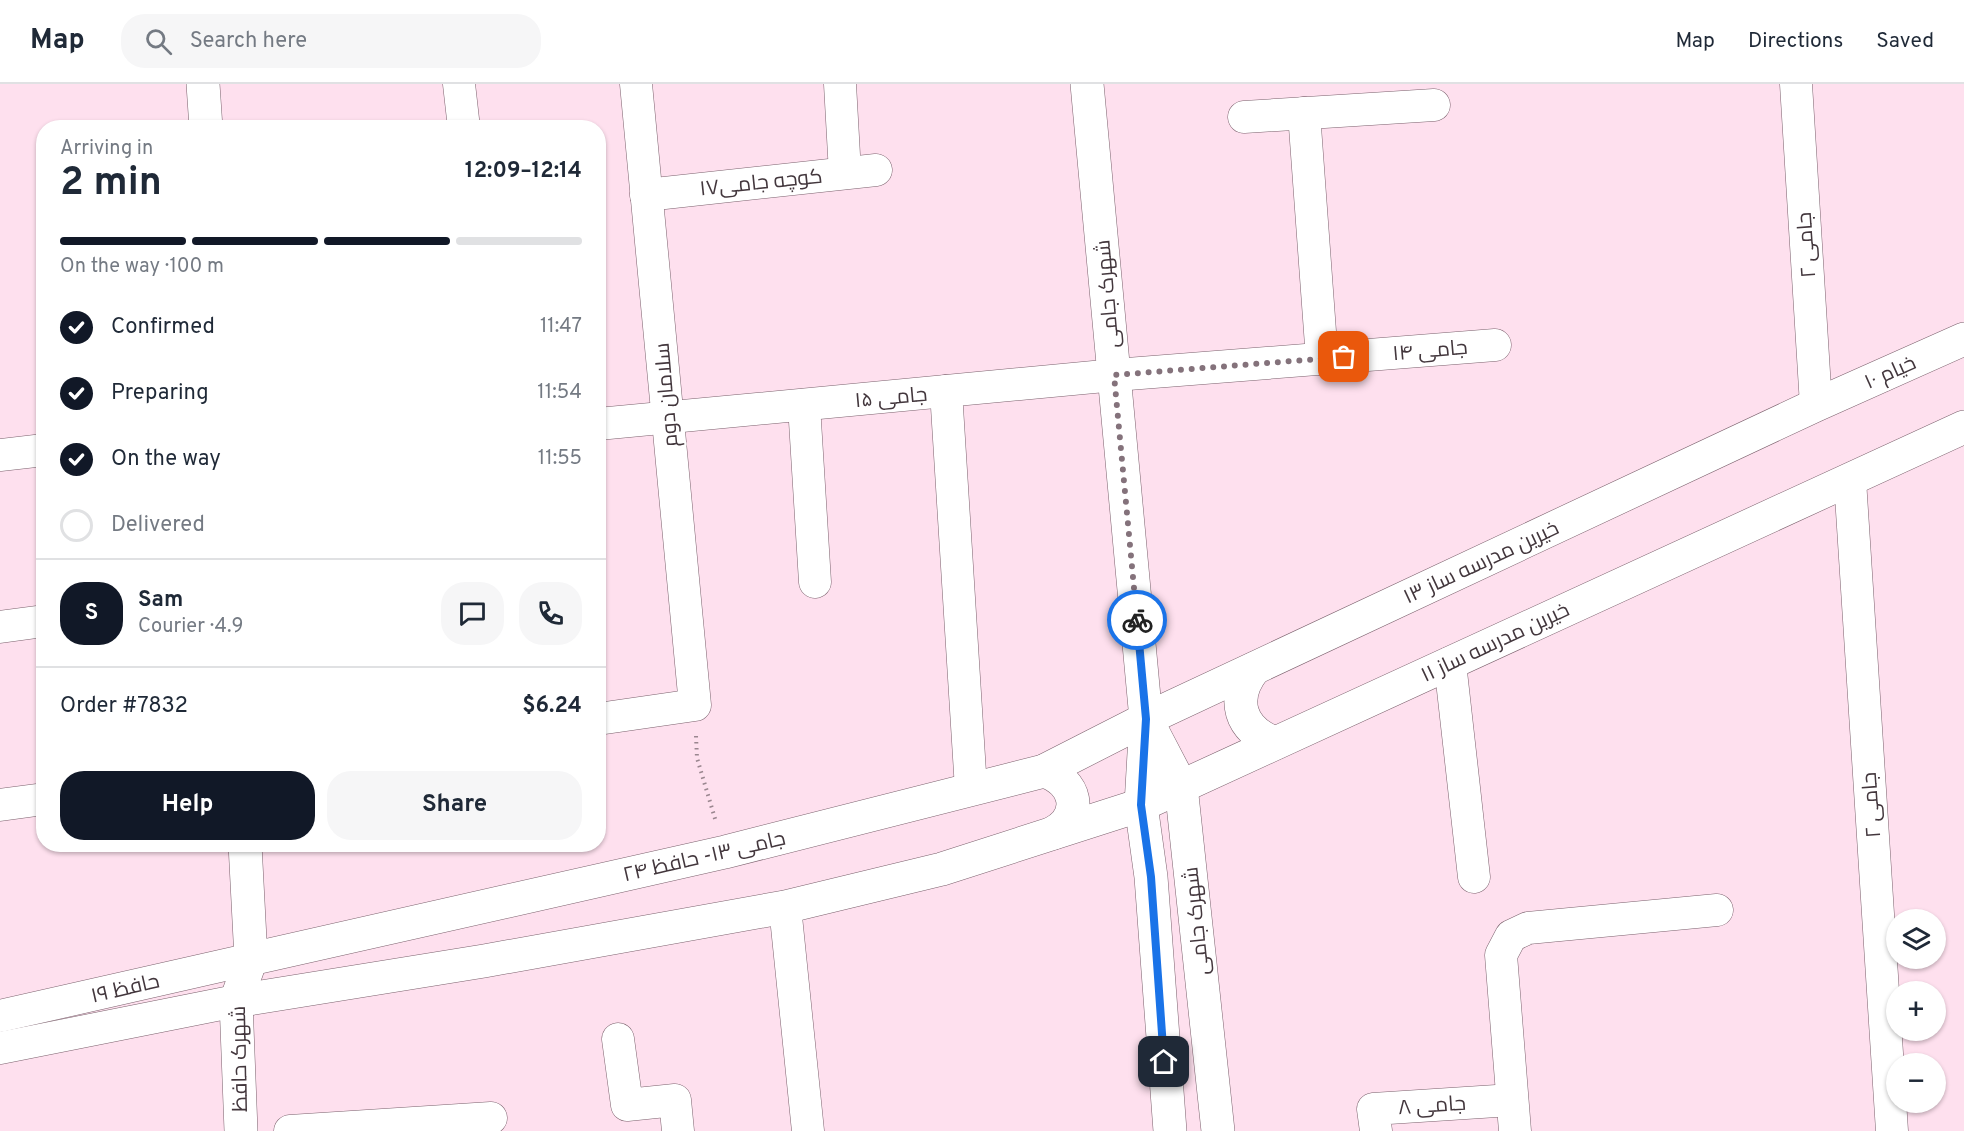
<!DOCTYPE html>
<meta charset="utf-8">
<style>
body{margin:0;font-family:Overpass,Cairo,sans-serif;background:#f6f6f7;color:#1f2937;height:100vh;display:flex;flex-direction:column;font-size:22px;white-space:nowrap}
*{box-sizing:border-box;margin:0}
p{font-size:20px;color:#747a83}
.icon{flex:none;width:33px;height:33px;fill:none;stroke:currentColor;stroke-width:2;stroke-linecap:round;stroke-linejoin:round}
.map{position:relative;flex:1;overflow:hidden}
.details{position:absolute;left:36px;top:36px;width:570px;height:732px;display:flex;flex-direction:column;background:#fff;border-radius:24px;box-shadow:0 2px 4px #0004}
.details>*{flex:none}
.buttons{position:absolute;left:1886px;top:825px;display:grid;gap:12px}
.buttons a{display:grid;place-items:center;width:60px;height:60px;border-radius:50%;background:#fff;box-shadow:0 2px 4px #0004;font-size:30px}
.pin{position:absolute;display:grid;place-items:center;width:51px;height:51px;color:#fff;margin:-26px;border-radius:12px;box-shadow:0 3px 9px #0006}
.courier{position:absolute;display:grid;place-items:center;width:60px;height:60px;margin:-30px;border:4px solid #1a73e8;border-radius:50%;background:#fff;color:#222;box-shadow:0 2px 8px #0007}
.head em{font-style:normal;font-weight:700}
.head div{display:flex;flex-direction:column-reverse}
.head{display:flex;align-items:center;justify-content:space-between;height:102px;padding:0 24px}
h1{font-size:39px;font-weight:700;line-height:45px}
.bar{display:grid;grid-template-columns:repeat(4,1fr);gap:9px 6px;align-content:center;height:72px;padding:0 24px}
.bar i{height:8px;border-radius:4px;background:#e0e1e3}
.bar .on{background:#111827}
.bar p{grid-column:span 4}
.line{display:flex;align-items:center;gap:15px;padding:0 24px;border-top:2px solid #e0e1e3}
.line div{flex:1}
.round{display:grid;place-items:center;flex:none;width:63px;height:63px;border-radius:24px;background:#f6f6f7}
ol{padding:0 24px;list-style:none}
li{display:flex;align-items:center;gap:18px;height:66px}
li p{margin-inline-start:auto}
li .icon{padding:6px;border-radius:50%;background:#111827;color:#fff;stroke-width:4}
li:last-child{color:#747a83}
li i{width:33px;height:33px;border:3px solid #e0e1e3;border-radius:50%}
.primary-button{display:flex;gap:12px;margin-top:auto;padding:12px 24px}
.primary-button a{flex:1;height:69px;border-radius:24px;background:#111827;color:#fff;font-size:24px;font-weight:700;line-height:69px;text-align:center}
.primary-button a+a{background:#f6f6f7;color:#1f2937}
header{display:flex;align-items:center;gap:36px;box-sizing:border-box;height:84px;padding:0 30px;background:#fff;border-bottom:2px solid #e0e1e3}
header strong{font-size:28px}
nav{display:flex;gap:33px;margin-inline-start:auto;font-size:21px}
.search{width:420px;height:54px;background:#f6f6f7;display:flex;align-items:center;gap:15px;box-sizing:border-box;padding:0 21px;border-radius:24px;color:#747a83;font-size:22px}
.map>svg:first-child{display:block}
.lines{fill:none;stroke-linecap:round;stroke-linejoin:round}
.minor-casing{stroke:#7b616d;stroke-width:33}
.tertiary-casing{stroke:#7b616d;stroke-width:34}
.path{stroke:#9a868f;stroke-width:4;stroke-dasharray:1.5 4.5;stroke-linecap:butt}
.minor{stroke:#fff;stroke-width:32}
.tertiary{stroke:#fff;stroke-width:33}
.done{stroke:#84727b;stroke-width:6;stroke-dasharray:0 10.8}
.route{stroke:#1a73e8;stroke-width:8}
.labels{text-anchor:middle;stroke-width:4.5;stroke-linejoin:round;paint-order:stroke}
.street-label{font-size:21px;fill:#43373d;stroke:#fff}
</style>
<header>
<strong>Map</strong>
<div class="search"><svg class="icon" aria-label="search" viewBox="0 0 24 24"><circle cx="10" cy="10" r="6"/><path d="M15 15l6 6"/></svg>Search here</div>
<nav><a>Map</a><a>Directions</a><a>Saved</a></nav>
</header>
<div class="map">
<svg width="1964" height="1047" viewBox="0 0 1964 1047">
<rect width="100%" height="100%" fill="#fee0ee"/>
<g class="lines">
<g class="minor-casing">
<g id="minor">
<path d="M459 0 464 44"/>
<path d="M840 0 845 89"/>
<path d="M1796 0 1816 321"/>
<path d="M1304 29 1322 275"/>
<path d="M1244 33 1434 21"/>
<path d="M646 111 876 86"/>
<path d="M946 307 971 705"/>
<path d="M804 321 815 498"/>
<path d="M598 340 1115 291 1495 261"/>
<path d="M0 371 44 366"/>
<path d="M1850 396 1892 1047"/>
<path d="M0 543 44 537"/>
<path d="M1450 579 1474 793"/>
<path d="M598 635 695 621 636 0"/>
<path d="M0 721 44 715"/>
<path d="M785 823 808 1047"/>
<path d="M0 932 251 875"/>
<path d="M618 955 627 1021 675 1016 678 1047"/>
<path d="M0 964 236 917"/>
<path d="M290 1047 491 1034"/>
<path d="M1376 1047 1373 1025 1512 1016"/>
<path d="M1515 1047 1501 871 1511 852 1528 844 1717 826"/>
</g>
</g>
<g class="tertiary-casing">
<g id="tertiary">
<path d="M203 0 206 44"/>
<path d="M1087 0 1146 635 1141 721 1151 793 1170 1047"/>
<path d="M1254 585C1230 615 1240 646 1275 659"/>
<path d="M1146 635 1181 702 1218 1047"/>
<path d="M1044 687C1076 697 1085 731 1053 749"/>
<path d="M251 875 725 768 1044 687 1146 635 1816 321 1964 255"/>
<path d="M236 917 484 877 785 823 942 785 1141 721 1964 343"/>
<path d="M241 1047 236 917 251 875 245 760"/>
</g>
</g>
<path class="path" d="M696 652 697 674 716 738"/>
<use href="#minor" class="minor"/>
<use href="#tertiary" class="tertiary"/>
</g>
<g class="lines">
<path class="done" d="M1137 536 1114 291 1344 273"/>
<path class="route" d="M1137 536 1146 635 1141 721 1151 793 1164 978"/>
</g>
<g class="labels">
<g class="street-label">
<text transform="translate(761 98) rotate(-6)" y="7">کوچه جامی۱۷</text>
<text transform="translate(1806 161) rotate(-94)" y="7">جامی ۲</text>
<text transform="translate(1107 210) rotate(-95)" y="7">شهرک جامی</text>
<text transform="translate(1430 266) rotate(-5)" y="7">۱۴ جامی</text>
<text transform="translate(1890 288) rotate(-24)" y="7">۱۰ خیام</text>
<text transform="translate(666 311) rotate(-95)" y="7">سلامان دوم</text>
<text transform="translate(891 313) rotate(-5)" y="7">۱۵ جامی</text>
<text transform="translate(1481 478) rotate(-25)" y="7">۱۳ خیرین مدرسه ساز</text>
<text transform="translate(1495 558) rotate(-25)" y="7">۱۱ خیرین مدرسه ساز</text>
<text transform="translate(1871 721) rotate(-94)" y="7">جامی ۲</text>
<text transform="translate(704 772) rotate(-13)" y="7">جامی ۱۳- حافظ ۲۴</text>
<text transform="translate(1196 837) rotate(-96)" y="7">شهرک جامی</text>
<text transform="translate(125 904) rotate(-13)" y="7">۱۹ حافظ</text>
<text transform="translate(239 975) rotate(-91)" y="7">شهرک حافظ</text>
<text transform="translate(1432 1021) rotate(-4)" y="7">۸ جامی</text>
</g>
</g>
</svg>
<div class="buttons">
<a><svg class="icon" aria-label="layers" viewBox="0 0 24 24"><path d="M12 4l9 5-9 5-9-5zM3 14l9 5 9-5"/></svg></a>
<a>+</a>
<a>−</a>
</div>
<div class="pin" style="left:1344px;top:273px;background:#ea580c"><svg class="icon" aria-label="bag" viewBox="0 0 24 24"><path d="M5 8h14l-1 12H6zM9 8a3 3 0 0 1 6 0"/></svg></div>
<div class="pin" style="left:1164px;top:978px;background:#1f2937"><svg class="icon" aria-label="home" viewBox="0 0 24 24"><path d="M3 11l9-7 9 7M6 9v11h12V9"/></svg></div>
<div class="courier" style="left:1137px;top:536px"><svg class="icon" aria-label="bike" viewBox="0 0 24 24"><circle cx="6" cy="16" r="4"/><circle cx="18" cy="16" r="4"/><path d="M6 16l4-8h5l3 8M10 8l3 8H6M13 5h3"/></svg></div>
<section class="details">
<div class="head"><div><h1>2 min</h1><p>Arriving in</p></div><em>12:09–12:14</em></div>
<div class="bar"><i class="on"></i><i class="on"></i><i class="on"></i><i></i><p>On the way · 100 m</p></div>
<ol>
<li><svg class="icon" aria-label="check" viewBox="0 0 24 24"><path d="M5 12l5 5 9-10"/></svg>Confirmed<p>11:47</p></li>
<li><svg class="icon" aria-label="check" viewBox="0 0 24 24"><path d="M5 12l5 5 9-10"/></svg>Preparing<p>11:54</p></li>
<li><svg class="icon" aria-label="check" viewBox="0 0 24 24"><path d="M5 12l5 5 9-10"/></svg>On the way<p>11:55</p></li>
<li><i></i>Delivered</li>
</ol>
<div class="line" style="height:108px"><b class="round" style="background:#111827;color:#fff">S</b><div><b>Sam</b><p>Courier · 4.9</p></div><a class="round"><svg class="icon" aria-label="chat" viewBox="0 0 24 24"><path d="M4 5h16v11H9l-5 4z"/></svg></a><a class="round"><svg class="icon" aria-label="phone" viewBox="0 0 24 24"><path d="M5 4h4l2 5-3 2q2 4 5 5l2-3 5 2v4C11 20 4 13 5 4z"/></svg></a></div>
<div class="line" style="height:78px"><div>Order #7832</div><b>$6.24</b></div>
<div class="primary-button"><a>Help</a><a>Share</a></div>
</section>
</div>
